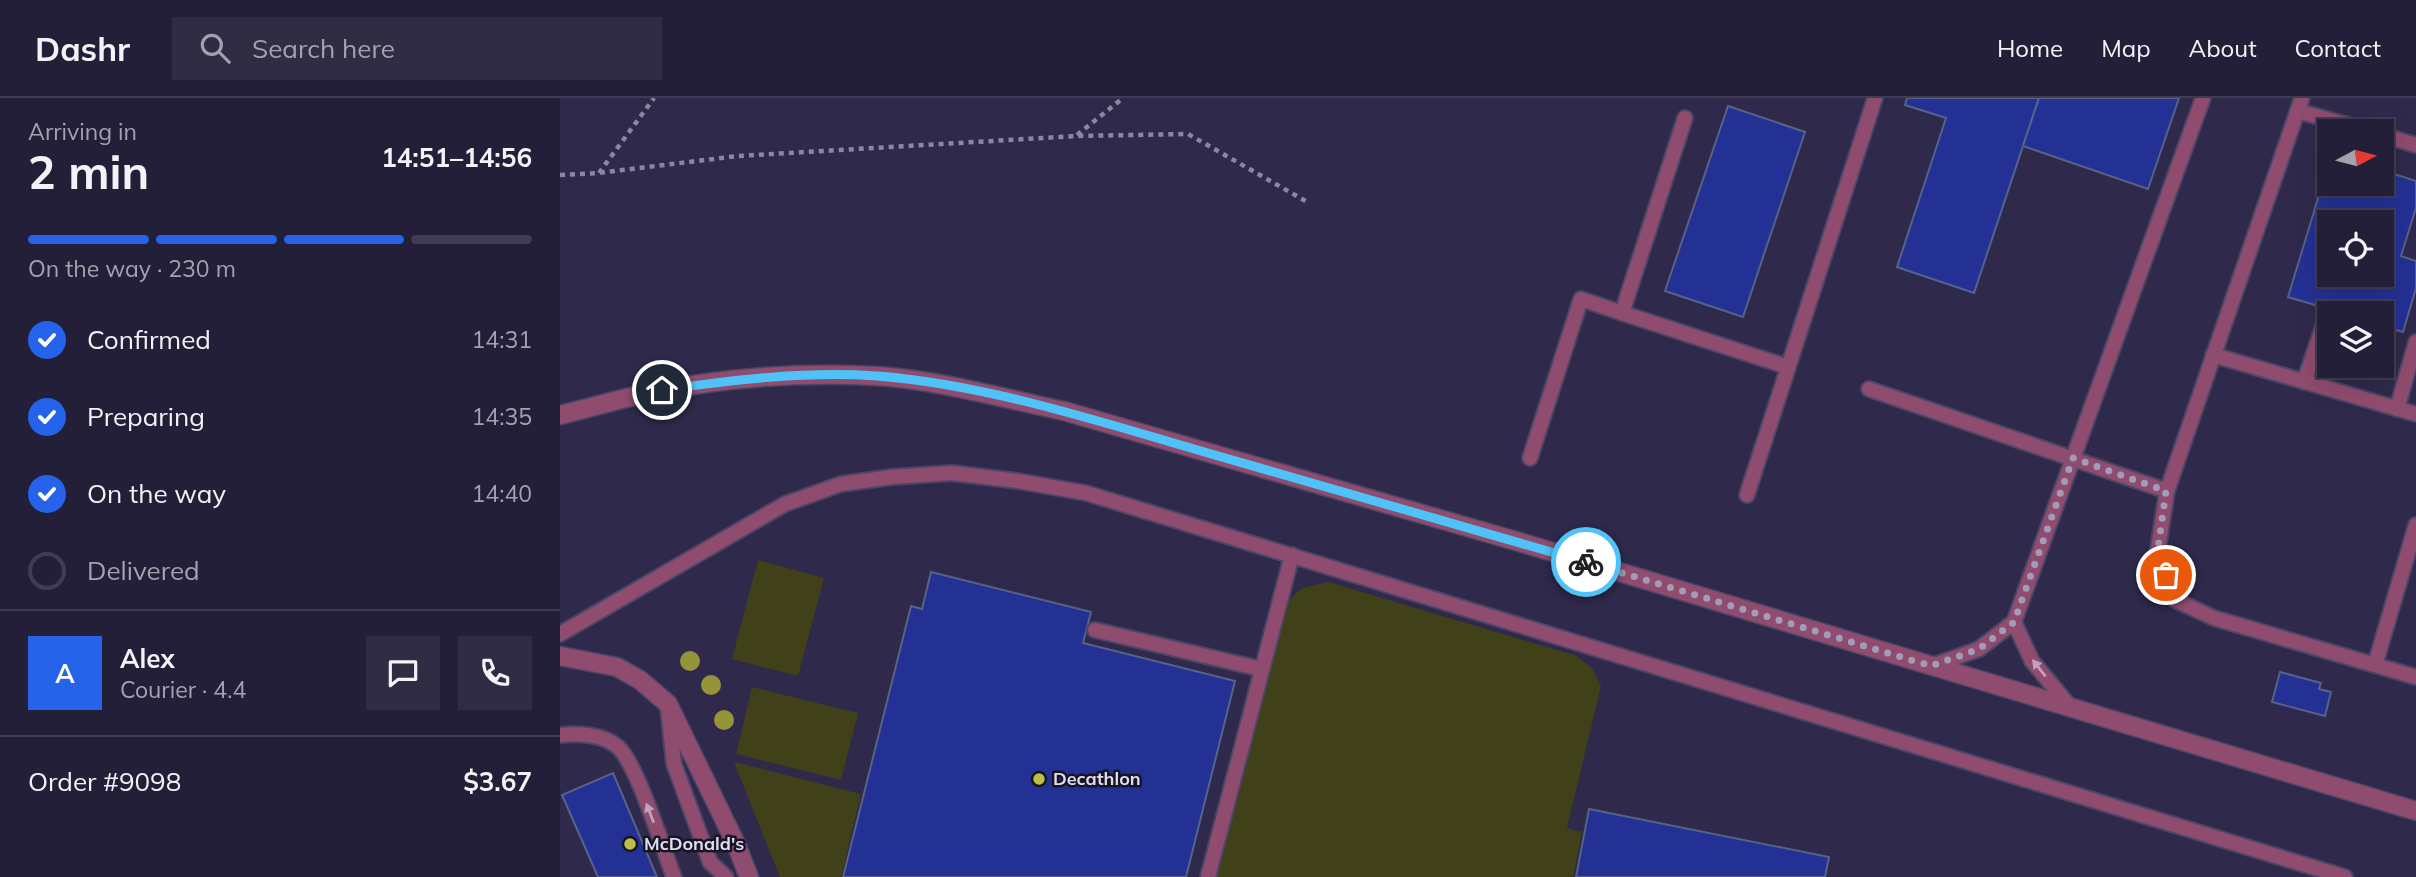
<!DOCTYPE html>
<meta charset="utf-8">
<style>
body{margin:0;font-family:Mulish,sans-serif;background:#2f2c43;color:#f1f3f6;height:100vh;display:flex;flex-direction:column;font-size:26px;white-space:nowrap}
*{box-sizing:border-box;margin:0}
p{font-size:23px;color:#a3a2ae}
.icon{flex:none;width:38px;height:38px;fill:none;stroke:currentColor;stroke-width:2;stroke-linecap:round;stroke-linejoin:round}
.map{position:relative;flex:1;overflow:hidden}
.drawer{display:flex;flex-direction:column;background:#231f38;width:560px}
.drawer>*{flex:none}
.needle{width:46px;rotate:83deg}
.controls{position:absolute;left:1757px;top:21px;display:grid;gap:14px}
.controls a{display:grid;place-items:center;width:77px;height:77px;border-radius:0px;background:#231f38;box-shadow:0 7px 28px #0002,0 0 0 2px #403d53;font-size:35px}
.pin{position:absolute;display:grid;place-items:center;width:60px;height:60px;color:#fff;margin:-30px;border:4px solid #fff;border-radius:50%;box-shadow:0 2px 7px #0007}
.courier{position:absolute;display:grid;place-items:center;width:70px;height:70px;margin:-35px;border:5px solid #4fc3f7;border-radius:50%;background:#fff;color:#222;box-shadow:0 2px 9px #0007}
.summary em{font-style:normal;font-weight:700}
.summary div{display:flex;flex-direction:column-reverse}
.summary{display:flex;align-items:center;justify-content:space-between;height:119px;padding:0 28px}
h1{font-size:46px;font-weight:700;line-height:52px}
.bar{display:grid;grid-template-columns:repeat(4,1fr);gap:10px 7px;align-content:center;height:84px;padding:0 28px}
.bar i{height:9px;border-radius:5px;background:#403d53}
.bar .on{background:#2563eb}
.bar p{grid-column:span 4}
.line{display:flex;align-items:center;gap:18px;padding:0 28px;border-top:2px solid #403d53}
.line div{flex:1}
.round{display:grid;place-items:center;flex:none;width:74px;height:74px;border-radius:0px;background:#2f2c43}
ol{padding:0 28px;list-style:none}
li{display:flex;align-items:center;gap:21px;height:77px}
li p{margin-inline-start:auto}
li .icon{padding:7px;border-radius:50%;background:#2563eb;color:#fff;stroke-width:4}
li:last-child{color:#a3a2ae}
li i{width:38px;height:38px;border:4px solid #403d53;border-radius:50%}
header{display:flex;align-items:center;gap:42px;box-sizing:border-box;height:98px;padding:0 35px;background:#231f38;border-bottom:2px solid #403d53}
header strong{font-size:33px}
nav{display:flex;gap:38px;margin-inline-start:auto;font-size:24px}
.search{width:490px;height:63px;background:#2f2c43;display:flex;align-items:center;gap:18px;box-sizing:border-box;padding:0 24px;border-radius:0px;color:#a3a2ae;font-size:26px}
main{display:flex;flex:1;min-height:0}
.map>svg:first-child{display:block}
.green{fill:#404118}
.building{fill:#243194;stroke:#566287;stroke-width:2;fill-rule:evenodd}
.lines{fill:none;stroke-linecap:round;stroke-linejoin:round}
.service-casing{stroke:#4b4666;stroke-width:18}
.minor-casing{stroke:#4b4666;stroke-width:21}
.path{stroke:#8a87a2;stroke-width:4.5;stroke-dasharray:5 5;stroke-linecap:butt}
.service{stroke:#904c6e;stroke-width:14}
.minor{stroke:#904c6e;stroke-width:18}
.tree{fill:#969438}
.oneway{fill:#bfa2bd}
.done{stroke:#a19db8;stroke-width:7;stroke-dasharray:0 12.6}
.route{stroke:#4fc3f7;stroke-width:9}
.poi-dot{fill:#bdbf43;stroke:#171524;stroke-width:2.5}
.labels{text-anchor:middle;stroke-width:5;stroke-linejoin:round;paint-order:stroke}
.poi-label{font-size:18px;font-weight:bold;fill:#dedcf2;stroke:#171524;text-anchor:start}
</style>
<header>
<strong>Dashr</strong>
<div class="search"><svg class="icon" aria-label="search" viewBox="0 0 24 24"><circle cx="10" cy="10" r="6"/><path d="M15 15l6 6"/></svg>Search here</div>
<nav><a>Home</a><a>Map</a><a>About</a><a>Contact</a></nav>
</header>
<main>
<section class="drawer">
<div class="summary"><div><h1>2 min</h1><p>Arriving in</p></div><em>14:51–14:56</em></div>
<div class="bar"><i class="on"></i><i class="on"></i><i class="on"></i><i></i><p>On the way · 230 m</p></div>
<ol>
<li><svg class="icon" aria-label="check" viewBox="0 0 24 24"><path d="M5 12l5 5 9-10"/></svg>Confirmed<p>14:31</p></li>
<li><svg class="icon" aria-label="check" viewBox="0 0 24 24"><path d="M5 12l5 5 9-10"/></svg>Preparing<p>14:35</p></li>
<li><svg class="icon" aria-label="check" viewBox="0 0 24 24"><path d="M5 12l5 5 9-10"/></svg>On the way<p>14:40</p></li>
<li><i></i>Delivered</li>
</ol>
<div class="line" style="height:126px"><b class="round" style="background:#2563eb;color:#fff">A</b><div><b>Alex</b><p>Courier · 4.4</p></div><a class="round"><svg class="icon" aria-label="chat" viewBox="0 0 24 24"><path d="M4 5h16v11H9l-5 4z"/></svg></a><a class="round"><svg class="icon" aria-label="phone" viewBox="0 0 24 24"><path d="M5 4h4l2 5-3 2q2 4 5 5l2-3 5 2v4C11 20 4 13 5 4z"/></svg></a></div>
<div class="line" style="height:91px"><div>Order #9098</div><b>$3.67</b></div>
</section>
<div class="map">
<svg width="1856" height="779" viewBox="0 0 1856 779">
<rect width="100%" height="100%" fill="#2f294b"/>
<g class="green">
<path d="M198 462 264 480 238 578 172 561Z"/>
<path d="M768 484 1017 558 1033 571 1041 588 1007 730 1022 734 1013 779H654L724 507 742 490Z"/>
<path d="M192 589 298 615 281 682 176 656Z"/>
<path d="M174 664 301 696 281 779H220Z"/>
</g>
<g class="building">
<path d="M1347 0H1479L1414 195 1337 169 1386 20 1345 7Z"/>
<path d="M1479 0H1619L1588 91 1463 48Z"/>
<path d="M1168 8 1245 34 1183 219 1105 193Z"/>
<path d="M1769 64V86H1822V72L1856 83V110L1841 158 1856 163V190L1843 234 1822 228V215H1782L1728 199ZM1769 124H1822V177H1769Z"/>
<path d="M371 474 531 514 523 545 675 583 626 779H283L351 508 362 511Z"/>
<path d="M1720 574 1761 585 1759 591 1771 594 1765 618 1712 604Z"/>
<path d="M53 675 97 779H38L2 697Z"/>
<path d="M1029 711 1269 759 1265 779H1016Z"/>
</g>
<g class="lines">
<g class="service-casing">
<g id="service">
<path d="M1742 0 1607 393 1598 451 1615 502 1654 520 1815 567 1856 427"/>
<path d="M1738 13 1809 33"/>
<path d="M1125 20 1062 215 1228 269"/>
<path d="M1822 37 1856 47"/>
<path d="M1653 257 1856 316"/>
<path d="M1744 284 1769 211"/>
<path d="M1309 291 1607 393"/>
<path d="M1837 311 1856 244"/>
<path d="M970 360 1021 201 1062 215"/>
<path d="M1187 397 1315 0"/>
<path d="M1454 524 1472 563 1511 610"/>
<path d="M535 532 701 571"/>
<path d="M0 536 225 406 281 386 332 379 392 375 458 383 526 395 1785 779"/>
<path d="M1815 567 1856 579"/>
<path d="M1372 568 1419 551 1454 524 1643 0"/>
<path d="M108 611 114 666 150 764 166 779"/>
<path d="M0 637C18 635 43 636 58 649 77 666 103 751 114 779"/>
<path d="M648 779 732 457"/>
</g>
</g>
<g class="minor-casing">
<g id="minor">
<path d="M0 317C34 309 69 298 103 292 173 279 245 274 316 278 379 282 442 300 504 313L956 443 1856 713"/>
<path d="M0 558 57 569 80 582 108 606 176 746 189 779"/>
</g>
</g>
<g class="path">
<path d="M517 37 563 0"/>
<path d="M39 75 94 0"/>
<path d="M0 77 38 75 178 58 516 38 628 36 749 105"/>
</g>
<use href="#service" class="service"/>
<use href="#minor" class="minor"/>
</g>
<g class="tree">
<circle cx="130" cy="563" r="10"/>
<circle cx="151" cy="587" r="10"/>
<circle cx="164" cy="622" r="10"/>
</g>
<defs><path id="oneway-solid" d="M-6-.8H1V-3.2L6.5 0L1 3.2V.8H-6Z" transform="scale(1.75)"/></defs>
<g class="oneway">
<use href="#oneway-solid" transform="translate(1479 570) rotate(-128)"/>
<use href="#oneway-solid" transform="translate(90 715) rotate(-111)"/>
</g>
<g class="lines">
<path class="done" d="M1026 464 1371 568 1419 551 1454 524 1513 360 1606 393 1598 451 1606 477"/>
<path class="route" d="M102 292C173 282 245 273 317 278 424 286 538 323 641 353 769 390 898 427 1026 464"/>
</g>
<g class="poi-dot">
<circle cx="479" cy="681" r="7"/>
<circle cx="70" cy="746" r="7"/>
</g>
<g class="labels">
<g class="poi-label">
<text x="493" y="687">Decathlon</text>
<text x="84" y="752">McDonald's</text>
</g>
</g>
</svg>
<div class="controls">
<a><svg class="needle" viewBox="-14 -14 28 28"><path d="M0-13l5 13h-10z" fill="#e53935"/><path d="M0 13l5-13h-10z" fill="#a3a2ae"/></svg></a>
<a><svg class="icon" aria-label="locate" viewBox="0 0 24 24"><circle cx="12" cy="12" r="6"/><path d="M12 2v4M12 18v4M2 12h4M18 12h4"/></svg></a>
<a><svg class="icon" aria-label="layers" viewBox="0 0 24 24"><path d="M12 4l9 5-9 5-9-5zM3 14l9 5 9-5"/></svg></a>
</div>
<div class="pin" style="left:1606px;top:477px;background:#ea580c"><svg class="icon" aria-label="bag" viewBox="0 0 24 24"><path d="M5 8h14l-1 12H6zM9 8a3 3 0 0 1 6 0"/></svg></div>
<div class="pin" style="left:102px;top:292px;background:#1f2937"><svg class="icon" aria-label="home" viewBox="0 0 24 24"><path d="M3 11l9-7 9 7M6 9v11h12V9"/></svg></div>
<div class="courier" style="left:1026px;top:464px"><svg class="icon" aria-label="bike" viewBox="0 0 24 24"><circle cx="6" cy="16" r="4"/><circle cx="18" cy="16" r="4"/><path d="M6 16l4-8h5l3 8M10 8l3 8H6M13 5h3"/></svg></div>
</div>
</main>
